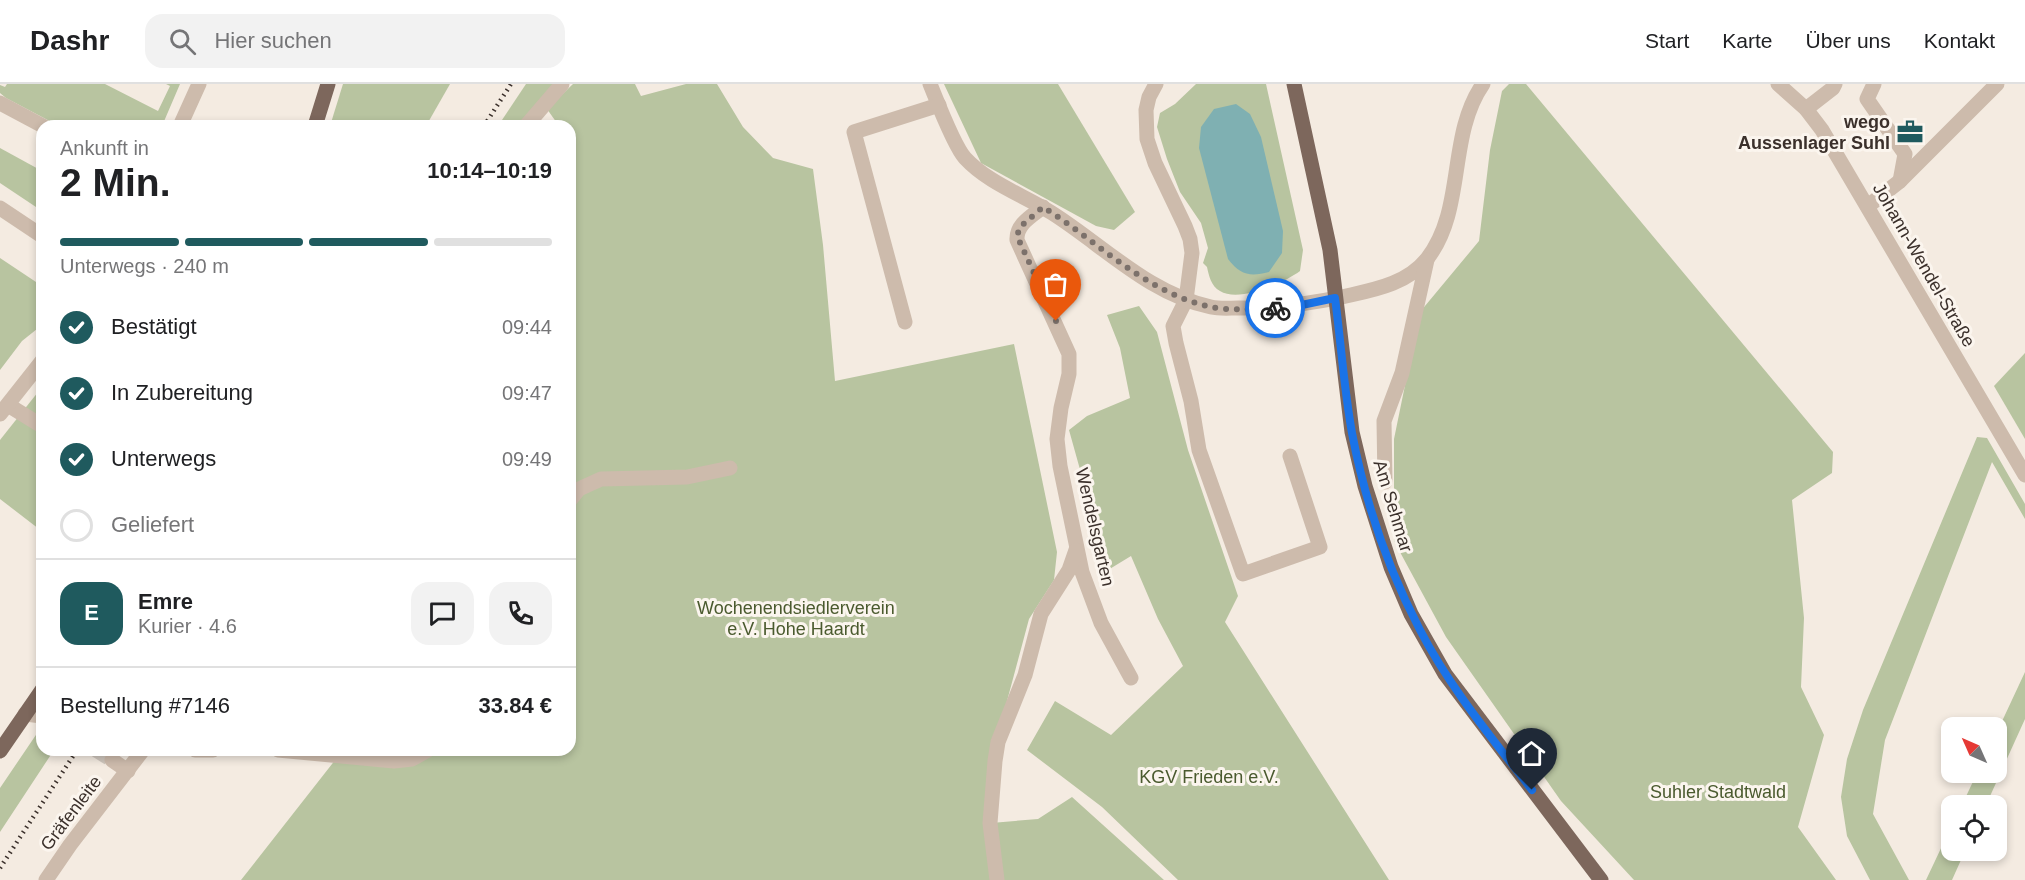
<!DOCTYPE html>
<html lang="de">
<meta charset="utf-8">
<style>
body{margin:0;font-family:Helvetica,sans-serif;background:#f2f2f2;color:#202124;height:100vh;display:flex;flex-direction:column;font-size:22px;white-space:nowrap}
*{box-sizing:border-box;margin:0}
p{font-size:20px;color:#757577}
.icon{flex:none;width:33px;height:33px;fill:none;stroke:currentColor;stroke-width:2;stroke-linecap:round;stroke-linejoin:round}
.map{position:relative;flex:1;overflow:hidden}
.side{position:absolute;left:36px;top:36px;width:540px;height:636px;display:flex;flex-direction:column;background:#fff;border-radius:18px;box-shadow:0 3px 9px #0003}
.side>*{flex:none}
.needle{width:39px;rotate:315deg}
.controls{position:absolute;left:1941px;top:633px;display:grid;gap:12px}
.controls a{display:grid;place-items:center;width:66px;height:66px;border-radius:12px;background:#fff;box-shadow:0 3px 9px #0003;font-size:30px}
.pin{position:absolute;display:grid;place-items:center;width:51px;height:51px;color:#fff;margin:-62px -26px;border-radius:50% 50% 50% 0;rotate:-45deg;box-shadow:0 0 6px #0007}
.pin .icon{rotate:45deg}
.courier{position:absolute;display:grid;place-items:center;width:60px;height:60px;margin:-30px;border:4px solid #1a73e8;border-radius:50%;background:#fff;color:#222;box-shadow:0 2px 8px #0007}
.head em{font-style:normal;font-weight:700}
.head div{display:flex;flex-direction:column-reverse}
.head{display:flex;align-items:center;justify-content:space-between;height:102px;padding:0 24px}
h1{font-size:39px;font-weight:700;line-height:45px}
.bar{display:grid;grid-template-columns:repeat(4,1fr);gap:9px 6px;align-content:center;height:72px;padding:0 24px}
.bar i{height:8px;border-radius:4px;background:#e0e0e0}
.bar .current{background:#1f5a5e}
.bar p{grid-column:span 4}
.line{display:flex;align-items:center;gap:15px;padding:0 24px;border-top:2px solid #e0e0e0}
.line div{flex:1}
.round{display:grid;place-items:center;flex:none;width:63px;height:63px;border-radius:18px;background:#f2f2f2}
ol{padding:0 24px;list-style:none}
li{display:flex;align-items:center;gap:18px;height:66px}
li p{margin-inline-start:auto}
li .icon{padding:6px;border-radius:50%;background:#1f5a5e;color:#fff;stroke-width:4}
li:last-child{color:#757577}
li i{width:33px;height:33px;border:3px solid #e0e0e0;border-radius:50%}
header{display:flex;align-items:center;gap:36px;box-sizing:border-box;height:84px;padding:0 30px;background:#fff;border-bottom:2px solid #e0e0e0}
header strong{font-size:28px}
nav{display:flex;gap:33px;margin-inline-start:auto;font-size:21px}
.search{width:420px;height:54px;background:#f2f2f2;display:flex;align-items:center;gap:15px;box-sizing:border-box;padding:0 21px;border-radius:18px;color:#757577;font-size:22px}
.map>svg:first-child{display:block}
.green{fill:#b8c4a0}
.water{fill:#7fb0b2}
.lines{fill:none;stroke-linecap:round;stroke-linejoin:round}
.minor-tunnel{stroke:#cfc6bd;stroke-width:15;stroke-dasharray:15 8;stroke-linecap:butt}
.minor{stroke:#cdbbac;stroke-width:15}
.major{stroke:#7d675c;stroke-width:15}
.rail{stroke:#3b302b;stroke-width:4.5;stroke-dasharray:1.5 4.5;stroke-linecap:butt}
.done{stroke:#7c716b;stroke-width:6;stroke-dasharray:0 10.8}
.route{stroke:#1a73e8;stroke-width:8}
.labels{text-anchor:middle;stroke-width:6;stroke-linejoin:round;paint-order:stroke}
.poi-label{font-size:18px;font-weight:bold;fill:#3b302b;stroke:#fbf5ee;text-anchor:end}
.street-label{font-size:18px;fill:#3b302b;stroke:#fbf5ee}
.park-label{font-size:18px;fill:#4a5a2e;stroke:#fbf5ee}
</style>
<header>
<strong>Dashr</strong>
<div class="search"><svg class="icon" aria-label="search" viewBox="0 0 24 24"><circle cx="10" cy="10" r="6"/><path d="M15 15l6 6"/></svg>Hier suchen</div>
<nav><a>Start</a><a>Karte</a><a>Über uns</a><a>Kontakt</a></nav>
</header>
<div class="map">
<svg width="2025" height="796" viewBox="0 0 2025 796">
<rect width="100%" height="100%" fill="#f4ebe1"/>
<g class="green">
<path d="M7 0H105L158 27 170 2 166 0H180L162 42H59L6 14 0 9V1L5 3Z"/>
<path d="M343 0H450L426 42H330Z"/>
<path d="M526 0H558L524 42H498Z"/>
<path d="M573 0H635L641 12 686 0H717L743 43 773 74 813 85 823 161 835 297 1014 260 1057 468 1054 496 1029 535 1007 617 991 739 1038 735 1072 713 1164 796H241L343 666H570V42H559L547 25Z"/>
<path d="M944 0H1058L1135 128 1114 146 1096 142 981 79Z"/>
<path d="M1196 0H1266L1303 166 1300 187C1284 199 1239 219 1220 207 1211 202 1209 192 1207 183L1203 179 1208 164 1201 139 1180 108 1167 75 1157 43 1160 29 1175 20Z"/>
<path d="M1509 0H1526L1833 368 1832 389 1792 416 1804 534 1801 603 1824 651 1798 743 1836 796H1634L1561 717 1446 553 1394 457V355L1420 228 1479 157 1490 66 1502 7Z"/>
<path d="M0 64 42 87V127L0 99Z"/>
<path d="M0 174 42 202V241L22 257 0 286Z"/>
<path d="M1139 222 1157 248 1188 366 1238 512 1225 538 1389 796H1178L1102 723 1027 666 1055 617 1111 651 1183 582 1158 535 1131 472 1108 486 1069 346 1087 332 1130 314 1120 264 1107 231Z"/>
<path d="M2025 269V355L1994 302Z"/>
<path d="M42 303V445H39L0 415V356Z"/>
<path d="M1977 353 1987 354 2025 420V435L1992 378 1885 656 1873 730 1909 796H1870L1847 752 1841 713 1847 675 1863 626Z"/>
<path d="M2025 588V635L1986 721H1962L1977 689 1996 688 1997 648Z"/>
<path d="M42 642V666H54L0 748V704Z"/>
<path d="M1951 743 1952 766 1965 767 1952 796H1926Z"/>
</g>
<path class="water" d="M1236 20 1250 30 1261 53 1283 147 1282 169 1269 188C1250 193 1240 191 1228 175L1199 64 1201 43 1214 25Z"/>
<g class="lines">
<path class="minor-tunnel" d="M96 666 112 676"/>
<g class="minor">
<path d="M930 0C937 17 954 62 965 74 988 99 1023 111 1052 129 1104 162 1149 210 1211 223 1220 225 1229 224 1238 224 1274 225 1307 220 1342 213 1372 206 1406 201 1427 175 1466 125 1447 52 1483 0"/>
<path d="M1156 0 1149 13 1146 26 1147 55 1155 79 1185 142 1190 155 1192 169 1186 216 1173 242 1176 259 1191 317 1199 366 1243 490 1320 463 1290 372"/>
<path d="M1778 0 1806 25 1822 46 2025 391"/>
<path d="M1874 0 1867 15 1905 70 1900 97"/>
<path d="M0 19 43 42"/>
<path d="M1806 25 1833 4 1835 0"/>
<path d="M180 42 199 0"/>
<path d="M526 42 562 0"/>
<path d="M1868 122 1900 97 1997 0"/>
<path d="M1043 123C1032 132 1016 140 1017 156L1069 270V290L1061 324 1057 355 1060 382 1082 488 1101 539 1131 594"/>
<path d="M0 124 42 152"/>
<path d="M905 238 854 48 939 21"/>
<path d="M8 321 42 342"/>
<path d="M0 330 42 277"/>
<path d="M1385 398 1384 337 1402 289 1427 176"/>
<path d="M570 416 579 405 601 395 687 393 730 384"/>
<path d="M25 630 42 632"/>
<path d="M195 666H213"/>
<path d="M278 666 394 677 412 675 428 666"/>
<path d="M112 676 128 687"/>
<path d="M46 796 70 761 143 666"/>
<path d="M997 796 990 739 995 677 998 658 1025 591 1041 530 1069 486 1076 466"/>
</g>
<g class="major">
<path d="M1294 0 1330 166 1352 348 1365 402 1391 483 1411 530 1445 590 1601 796"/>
<path d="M315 42 328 0"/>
<path d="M0 667 42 606"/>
</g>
<g class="rail">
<path d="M484 42 511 0"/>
<path d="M0 784 77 666"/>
</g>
</g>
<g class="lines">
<path class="done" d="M1056 237 1017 152 1020 143 1043 123C1097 157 1146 209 1211 223 1231 227 1255 225 1275 224"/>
<path class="route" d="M1275 224 1297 222 1335 214C1341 259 1344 305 1352 349 1365 417 1388 485 1420 546 1450 604 1492 654 1532 706"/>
</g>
<defs>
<g id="office-bare" transform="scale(2.07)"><path d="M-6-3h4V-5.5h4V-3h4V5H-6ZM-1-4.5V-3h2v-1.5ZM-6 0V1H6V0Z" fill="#1f5a5e" stroke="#fbf5ee" stroke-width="2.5" paint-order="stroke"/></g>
</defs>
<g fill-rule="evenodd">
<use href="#office-bare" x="1910" y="48"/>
</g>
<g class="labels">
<g class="poi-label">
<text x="1890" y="44">wego<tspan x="1890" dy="21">Aussenlager Suhl</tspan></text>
</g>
<g class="street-label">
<text transform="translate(1924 181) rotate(60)" y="6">Johann-Wendel-Straße</text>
<text transform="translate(1393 422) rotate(73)" y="6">Am Sehmar</text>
<text transform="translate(1095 443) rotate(77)" y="6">Wendelsgarten</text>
<text transform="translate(71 729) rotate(-53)" y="6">Gräfenleite</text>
</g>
<g class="park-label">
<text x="796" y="530">Wochenendsiedlerverein<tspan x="796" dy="21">e.V. Hohe Haardt</tspan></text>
<text x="1209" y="699">KGV Frieden e.V.</text>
<text x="1718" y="714">Suhler Stadtwald</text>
</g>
</g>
</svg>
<div class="controls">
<a><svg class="needle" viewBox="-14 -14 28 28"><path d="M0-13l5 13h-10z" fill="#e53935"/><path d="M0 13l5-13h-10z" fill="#757577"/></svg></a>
<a><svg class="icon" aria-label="locate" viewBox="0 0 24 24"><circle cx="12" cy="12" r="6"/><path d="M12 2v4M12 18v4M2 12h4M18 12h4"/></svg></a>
</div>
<div class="pin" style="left:1056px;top:237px;background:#ea580c"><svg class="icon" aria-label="bag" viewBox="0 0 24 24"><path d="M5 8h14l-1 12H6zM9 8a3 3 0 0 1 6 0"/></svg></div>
<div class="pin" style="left:1532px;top:706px;background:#1f2937"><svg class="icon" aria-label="home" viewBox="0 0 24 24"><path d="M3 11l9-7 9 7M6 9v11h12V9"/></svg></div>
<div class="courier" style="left:1275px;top:224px"><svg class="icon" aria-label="bike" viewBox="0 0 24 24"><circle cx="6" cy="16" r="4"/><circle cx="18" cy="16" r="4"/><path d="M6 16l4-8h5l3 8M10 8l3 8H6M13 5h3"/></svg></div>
<section class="side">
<div class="head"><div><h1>2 Min.</h1><p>Ankunft in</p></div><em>10:14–10:19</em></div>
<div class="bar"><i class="current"></i><i class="current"></i><i class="current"></i><i></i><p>Unterwegs · 240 m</p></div>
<ol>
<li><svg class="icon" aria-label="check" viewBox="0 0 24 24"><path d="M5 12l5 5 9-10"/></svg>Bestätigt<p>09:44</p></li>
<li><svg class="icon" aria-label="check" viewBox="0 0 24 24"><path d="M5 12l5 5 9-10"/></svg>In Zubereitung<p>09:47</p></li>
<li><svg class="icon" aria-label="check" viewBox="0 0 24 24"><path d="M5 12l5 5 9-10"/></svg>Unterwegs<p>09:49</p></li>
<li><i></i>Geliefert</li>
</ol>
<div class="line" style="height:108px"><b class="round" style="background:#1f5a5e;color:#fff">E</b><div><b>Emre</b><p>Kurier · 4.6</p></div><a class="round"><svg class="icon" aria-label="chat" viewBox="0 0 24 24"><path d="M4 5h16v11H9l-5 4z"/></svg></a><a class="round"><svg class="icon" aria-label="phone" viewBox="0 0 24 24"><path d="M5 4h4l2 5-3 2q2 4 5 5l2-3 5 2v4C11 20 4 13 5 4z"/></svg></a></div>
<div class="line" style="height:78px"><div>Bestellung #7146</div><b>33.84 €</b></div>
</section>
</div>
